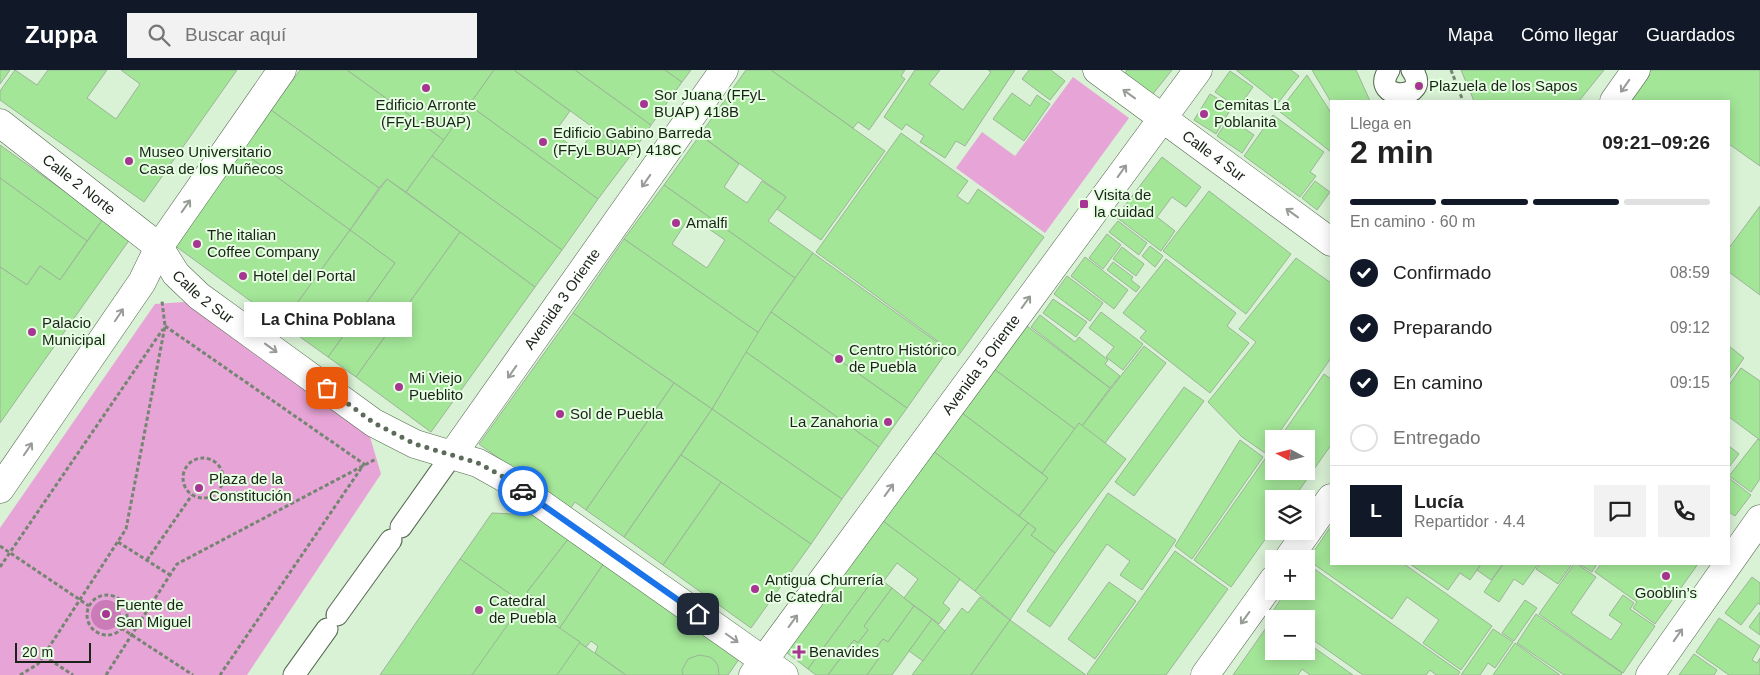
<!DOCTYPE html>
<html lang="es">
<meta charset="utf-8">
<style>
body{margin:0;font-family:Arial,sans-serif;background:#f2f2f2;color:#222;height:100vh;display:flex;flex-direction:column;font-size:19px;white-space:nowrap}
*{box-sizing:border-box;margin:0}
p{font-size:16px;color:#767676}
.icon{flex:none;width:28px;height:28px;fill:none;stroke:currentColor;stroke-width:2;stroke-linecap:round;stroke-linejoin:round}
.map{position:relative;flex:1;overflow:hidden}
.details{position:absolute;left:1330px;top:30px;width:400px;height:465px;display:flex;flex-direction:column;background:#fff;border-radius:0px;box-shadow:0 2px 12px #0003}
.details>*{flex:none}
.needle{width:32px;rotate:277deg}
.tools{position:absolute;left:1265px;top:360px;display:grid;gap:10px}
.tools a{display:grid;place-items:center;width:50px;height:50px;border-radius:0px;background:#fff;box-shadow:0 2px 12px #0003;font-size:25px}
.scale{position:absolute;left:15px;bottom:12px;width:76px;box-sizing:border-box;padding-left:5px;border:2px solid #1a2318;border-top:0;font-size:14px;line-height:18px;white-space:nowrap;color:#1a2318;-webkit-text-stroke:4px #e6ffe2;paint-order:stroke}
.pin{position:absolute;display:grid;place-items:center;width:42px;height:42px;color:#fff;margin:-21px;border-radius:10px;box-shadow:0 2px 8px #0006}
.courier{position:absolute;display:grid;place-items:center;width:50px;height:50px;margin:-25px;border:4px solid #1a73e8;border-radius:50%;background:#fff;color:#222;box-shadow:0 1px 6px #0007}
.bubble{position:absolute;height:35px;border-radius:0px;background:#fff;box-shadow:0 2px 12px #0003;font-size:16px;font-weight:800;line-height:35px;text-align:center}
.overview em{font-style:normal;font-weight:800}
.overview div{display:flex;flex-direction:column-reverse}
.overview{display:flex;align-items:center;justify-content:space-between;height:85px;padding:0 20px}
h1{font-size:32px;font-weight:800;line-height:38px}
.bar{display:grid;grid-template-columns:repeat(4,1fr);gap:8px 5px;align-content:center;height:60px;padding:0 20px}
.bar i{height:6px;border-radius:4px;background:#e0e0e0}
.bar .active{background:#111827}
.bar p{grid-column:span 4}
.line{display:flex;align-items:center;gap:12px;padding:0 20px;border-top:1px solid #e0e0e0}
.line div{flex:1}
.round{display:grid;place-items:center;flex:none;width:52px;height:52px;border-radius:0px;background:#f2f2f2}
ol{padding:0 20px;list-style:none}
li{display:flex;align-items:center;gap:15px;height:55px}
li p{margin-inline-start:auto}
li .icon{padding:5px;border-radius:50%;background:#111827;color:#fff;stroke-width:4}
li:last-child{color:#767676}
li i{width:28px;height:28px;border:2px solid #e0e0e0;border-radius:50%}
header{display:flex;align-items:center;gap:30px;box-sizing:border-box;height:70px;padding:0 25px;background:#111827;color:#fff}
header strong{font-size:24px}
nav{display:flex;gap:28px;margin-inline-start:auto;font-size:18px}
.search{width:350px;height:45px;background:#f2f2f2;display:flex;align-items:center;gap:12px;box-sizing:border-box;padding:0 18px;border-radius:0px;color:#767676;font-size:19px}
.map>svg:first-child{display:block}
.green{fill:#e7a5d7}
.water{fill:#ca7bb8}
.building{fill:#a3e698;stroke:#9cb498;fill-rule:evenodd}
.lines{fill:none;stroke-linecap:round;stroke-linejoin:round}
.pedestrian-casing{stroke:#546950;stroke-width:23}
.minor-casing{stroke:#546950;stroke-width:29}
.tertiary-casing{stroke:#546950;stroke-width:29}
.path{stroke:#758572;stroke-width:3;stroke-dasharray:4 2.5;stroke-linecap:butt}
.pedestrian{stroke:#fff;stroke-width:21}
.minor{stroke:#fff;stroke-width:28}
.tertiary{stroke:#fff;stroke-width:28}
.oneway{stroke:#989c97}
.done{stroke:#5d6b5a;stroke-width:5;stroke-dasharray:0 9}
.route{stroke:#1a73e8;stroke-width:6}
.poi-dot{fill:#a73692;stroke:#e6ffe2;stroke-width:2}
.labels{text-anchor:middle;stroke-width:4;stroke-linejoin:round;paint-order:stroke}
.poi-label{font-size:15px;fill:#1a2318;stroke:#e6ffe2;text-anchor:start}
.street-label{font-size:15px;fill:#1a2318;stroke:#e6ffe2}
</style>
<header>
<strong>Zuppa</strong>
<div class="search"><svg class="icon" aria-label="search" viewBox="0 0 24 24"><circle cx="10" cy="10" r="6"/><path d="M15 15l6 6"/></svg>Buscar aquí</div>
<nav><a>Mapa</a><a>Cómo llegar</a><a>Guardados</a></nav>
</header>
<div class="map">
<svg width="1760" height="605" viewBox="0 0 1760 605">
<rect width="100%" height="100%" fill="#d9f1d5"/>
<g class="green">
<path d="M1073 7 1129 48 1045 163 956 98 982 62 1015 86Z"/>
<path d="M184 232 370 367 381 404 247 605H0V458L155 234Z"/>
</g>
<circle class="water" cx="106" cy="545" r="15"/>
<g class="building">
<path d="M0 0H10L0 14Z"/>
<path d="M15 0 37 15 48 0H107L87 28 116 49 140 14 121 0H237L144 132 0 30V21Z"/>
<path d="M300 0H347L444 70 406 122 387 109 379 118 271 40Z"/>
<path d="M347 0H494L444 70Z"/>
<path d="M494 0H514L570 41 554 63 579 82 595 59 631 85 598 129 469 35Z"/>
<path d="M514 0H575L651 55 631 85Z"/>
<path d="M575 0H665L682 12 651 55Z"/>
<path d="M665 0H691L682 12Z"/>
<path d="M746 0H771L885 81 821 170 777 139 786 127 700 65Z"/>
<path d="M771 0H905L901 6 905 9 869 60 858 52 853 58Z"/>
<path d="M915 0H940L929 14 963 40 991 2 988 0H1015L965 76 956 71 945 88 920 72 924 66 906 54 902 60 884 47Z"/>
<path d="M1029 0H1051L1065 11 1050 30 1022 9Z"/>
<path d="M1127 0H1172L1152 25 1125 3Z"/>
<path d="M1236 0H1291L1299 6 1278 33Z"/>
<path d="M1312 0H1356L1370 31 1331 32Z"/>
<path d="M1461 0H1604L1579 31H1474Z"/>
<path d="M1649 0H1760V96L1729 74V31H1627Z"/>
<path d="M1230 1 1253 17 1238 38 1215 22Z"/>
<path d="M1307 5 1331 43V82L1279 41Z"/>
<path d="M1012 23 1030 36 1037 25 1050 34 1024 71 993 49Z"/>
<path d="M1210 24 1232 37 1216 64 1194 50Z"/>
<path d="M469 35 598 129 562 180 432 86Z"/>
<path d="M271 40 379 118 350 160 241 81Z"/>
<path d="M1273 45 1324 82 1310 102 1316 106 1300 127 1244 86Z"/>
<path d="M1229 48 1254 65 1242 83 1217 66Z"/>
<path d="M901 63 968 111 957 126 968 134 978 119 1044 167 958 286 816 182Z"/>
<path d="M700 65 739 94 724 117 747 133 762 111 786 127 768 151 813 183 795 208 664 115Z"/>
<path d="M0 75 103 149 87 171 0 108Z"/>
<path d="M241 81 350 160 282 254 174 175Z"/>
<path d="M432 86 562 180 535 217 406 122Z"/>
<path d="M1162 87 1201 117 1186 137 1172 127 1157 147 1175 161 1161 181 1116 147Z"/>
<path d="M0 108 87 171 60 210 40 196 27 215 0 197Z"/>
<path d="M387 109 460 162 356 307 328 287 395 193 350 160Z"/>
<path d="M1315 111 1330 122 1317 140 1302 128Z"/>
<path d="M664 115 795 208 771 242 759 263 624 169ZM690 146 725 170 707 198 672 174Z"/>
<path d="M1209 121 1291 184 1246 244 1163 181Z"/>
<path d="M1760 136V225L1729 202V178Z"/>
<path d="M103 149 130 169 0 353V197L27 215 40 196 60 210Z"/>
<path d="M1118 151 1147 173 1139 185 1109 162Z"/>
<path d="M350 160 395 193 328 287 282 254Z"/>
<path d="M460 162 535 217 431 362 356 307Z"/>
<path d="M1107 164 1121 175 1103 199 1089 188Z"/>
<path d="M624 169 759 263 712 339 573 243Z"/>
<path d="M1150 176 1163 186 1155 197 1142 186Z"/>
<path d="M1122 177 1144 194 1136 206 1113 189Z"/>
<path d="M813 183 948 280 907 338 771 242Z"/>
<path d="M1085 187 1128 220 1114 239 1071 206Z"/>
<path d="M1296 188 1331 213V288L1265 383 1242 367 1208 332 1256 272 1239 259Z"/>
<path d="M1166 189 1236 243 1227 256 1249 273 1210 323 1140 268 1146 261 1123 243Z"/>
<path d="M1113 192 1133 207 1131 210 1140 217 1136 222 1107 200Z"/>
<path d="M1067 206 1103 233 1090 251 1054 224Z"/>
<path d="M1053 229 1087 252 1076 267 1043 243Z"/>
<path d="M771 242 907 338 879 377 746 282Z"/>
<path d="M1101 242 1143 274 1123 300 1106 287 1114 277 1089 258Z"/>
<path d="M573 243 674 313 586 440 575 432 570 439 479 374Z"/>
<path d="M1040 245 1075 272 1079 267 1108 290 1105 294 1120 306 1110 318 1031 257Z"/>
<path d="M1027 256 1110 318 1082 356 1079 353 1075 359 994 299Z"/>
<path d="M1144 276 1166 293 1105 373 1082 356Z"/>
<path d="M1729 276 1744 288 1729 309Z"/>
<path d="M746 282 879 377 842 429 712 339Z"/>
<path d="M1741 298 1760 311V370L1729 347V315Z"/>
<path d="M994 299 1075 359 1042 403 962 343Z"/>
<path d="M1324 304 1331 309V375L1293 429H1274V457L1231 517 1194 490 1274 376V401H1306V369H1279Z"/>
<path d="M674 313 712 339 624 467 586 440Z"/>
<path d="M1184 317 1204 331 1134 426 1115 412Z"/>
<path d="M712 339 842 429 811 474 681 385Z"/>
<path d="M962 343 1048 408 1019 446 933 381Z"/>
<path d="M1079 353 1126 389 1055 483 1031 465 1036 459 1019 446 1048 408 1042 403Z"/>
<path d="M1758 369 1760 371V409L1751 422 1729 406Z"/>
<path d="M1240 370 1263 387 1192 489 1175 476Z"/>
<path d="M1729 376 1739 384 1729 397Z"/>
<path d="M933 381 1028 453 975 521 883 451Z"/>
<path d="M681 385 721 412 663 495 624 467Z"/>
<path d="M1729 408 1751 425 1735 446 1729 442Z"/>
<path d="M721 412 811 474 751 558 663 495Z"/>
<path d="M1108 423 1176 470 1142 520 1120 505 1130 491 1107 474 1050 557 1027 541Z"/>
<path d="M492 443 535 445 569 468 527 522 549 540 543 547 460 489Z"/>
<path d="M883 451 960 509 943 533 950 539 939 554 904 528 918 509 897 493 883 512 876 506 808 599 786 582Z"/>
<path d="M1028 453 1036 459 1031 465 1055 483 1010 550 975 521Z"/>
<path d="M1331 456V494H1404L1492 556 1461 600 1423 573 1439 550 1407 527 1392 549 1308 490Z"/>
<path d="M569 468 604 493 559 559 553 554 557 546 527 522Z"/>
<path d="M1175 481 1228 519 1166 605H1088L1087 604Z"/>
<path d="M460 489 626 605H380Z"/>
<path d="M604 493 739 589 728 605H626L595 583 598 576 591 571 586 577 559 559Z"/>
<path d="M1306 493 1460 602 1458 605H1436L1430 600 1426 605H1363L1306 565V549H1284L1273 541 1286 521H1306Z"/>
<path d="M1410 494H1481L1470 510 1460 503 1448 520Z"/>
<path d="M1481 494H1503L1491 510 1477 500Z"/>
<path d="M1503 494H1538L1523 515 1514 509 1499 532 1484 522Z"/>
<path d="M1540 494H1572L1558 514 1536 499Z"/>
<path d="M1574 494H1577L1596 507 1571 543 1611 570 1622 554 1609 545 1623 525 1634 533 1630 539 1655 556 1623 603 1539 544Z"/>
<path d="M1579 494H1597L1592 502Z"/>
<path d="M1601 494H1698L1655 554 1633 538 1637 532 1595 502Z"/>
<path d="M876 506 892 518 864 556 868 560 858 573 854 570 828 605H816L808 599Z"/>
<path d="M1752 507 1760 513V535L1758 533 1741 555 1725 543Z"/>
<path d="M1109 512 1136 531 1095 589 1068 569Z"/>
<path d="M892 518 914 536 888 572 883 569 872 583 879 588 867 605H828L854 570 858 573 868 560 864 556Z"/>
<path d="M980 527 1010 550 971 605H912L962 538 968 543Z"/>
<path d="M1525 530 1537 538 1514 571 1502 563Z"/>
<path d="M523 533 580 572 557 605H472Z"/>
<path d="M914 536 932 549 892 605H867L879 588 872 583 883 569 888 572Z"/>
<path d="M1760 542V565L1749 557Z"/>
<path d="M1536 544 1622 603 1621 605H1564L1517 573Z"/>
<path d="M1273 548 1274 581H1306V572L1353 605H1310L1302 599 1298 605H1233Z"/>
<path d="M1719 548 1760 576 1752 590 1757 593 1760 588V605H1729L1696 582Z"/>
<path d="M932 549 945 561 923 591 909 581Z"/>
<path d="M1010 550 1086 605H971Z"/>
<path d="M1493 559 1513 572 1495 598 1488 593 1480 605H1461Z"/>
<path d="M1515 573 1560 605H1493Z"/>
<path d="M1694 584 1717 600 1714 605H1679Z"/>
<path d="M699 585 710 587 715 591 718 596 719 605H683L682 600 688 589Z"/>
</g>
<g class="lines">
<g class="pedestrian-casing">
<g id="pedestrian">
<path d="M1389 0C1368 32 1434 31 1412 0"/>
<path d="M401 457 452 385"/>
<path d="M337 545 391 470"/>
<path d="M294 605 327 559"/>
</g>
</g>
<g class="minor-casing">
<g id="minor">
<path id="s1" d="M1097 0 1331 172"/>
<path d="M1614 31 1636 0"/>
<path id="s2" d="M452 385 724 0"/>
<path d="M0 419 142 212 159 177 282 0"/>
<path d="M1288 489 1331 428"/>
<path id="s3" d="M753 605 1198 0"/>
<path d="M1205 605 1274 509"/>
<path d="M1650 605 1760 449"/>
</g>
</g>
<g class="tertiary-casing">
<g id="tertiary">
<path id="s4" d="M0 53 159 177 176 204 199 226 374 353 415 374 478 393 503 407 784 605"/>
</g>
</g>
<g class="path">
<path d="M1451 0 1463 31"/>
<path d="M165 256 364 394 220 605"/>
<circle cx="203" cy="408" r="20"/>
<path d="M118 472 170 505"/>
<path d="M0 476 89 536"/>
<path d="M147 490 192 425"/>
<path d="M0 497 163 259"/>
<circle cx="107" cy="545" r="20"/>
<path d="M121 558 193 605"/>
<path d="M44 586 73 605"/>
<path d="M20 605 38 594 126 459 165 256 162 231"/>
<path d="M106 605 177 494 376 389"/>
</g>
<use href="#pedestrian" class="pedestrian"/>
<use href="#minor" class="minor"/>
<use href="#tertiary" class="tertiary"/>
</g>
<defs><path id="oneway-shaft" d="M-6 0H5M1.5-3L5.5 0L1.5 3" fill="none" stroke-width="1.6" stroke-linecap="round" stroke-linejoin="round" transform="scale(1.25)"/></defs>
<g class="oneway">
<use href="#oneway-shaft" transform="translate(1625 16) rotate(125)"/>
<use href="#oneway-shaft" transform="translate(1129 24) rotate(-144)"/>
<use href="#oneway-shaft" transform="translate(1122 101) rotate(-54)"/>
<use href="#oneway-shaft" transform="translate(646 111) rotate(125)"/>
<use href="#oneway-shaft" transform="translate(186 136) rotate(-55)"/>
<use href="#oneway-shaft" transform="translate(1292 143) rotate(-144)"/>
<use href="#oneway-shaft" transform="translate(1026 232) rotate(-54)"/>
<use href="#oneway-shaft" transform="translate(119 245) rotate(-56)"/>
<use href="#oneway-shaft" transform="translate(271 278) rotate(36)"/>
<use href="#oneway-shaft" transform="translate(512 302) rotate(125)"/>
<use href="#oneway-shaft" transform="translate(28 379) rotate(-56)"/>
<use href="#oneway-shaft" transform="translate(889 420) rotate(-54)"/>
<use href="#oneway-shaft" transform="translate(1245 548) rotate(126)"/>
<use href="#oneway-shaft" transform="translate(793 551) rotate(-54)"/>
<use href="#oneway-shaft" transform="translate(1678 565) rotate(-55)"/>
<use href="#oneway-shaft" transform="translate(732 568) rotate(35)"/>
</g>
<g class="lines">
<path class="done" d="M327 318 374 353 415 374 478 393 502 406 523 421"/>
<path class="route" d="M523 421 698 544"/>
</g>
<g class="poi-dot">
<circle cx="1419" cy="16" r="5"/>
<circle cx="426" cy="18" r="5"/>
<circle cx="644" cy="34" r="5"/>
<circle cx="1204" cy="44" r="5"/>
<circle cx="543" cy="72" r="5"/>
<circle cx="129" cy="91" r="5"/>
<rect x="1079" y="129" width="10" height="10" rx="2.5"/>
<circle cx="676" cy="153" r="5"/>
<circle cx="197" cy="174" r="5"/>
<circle cx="243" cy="206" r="5"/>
<circle cx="32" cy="262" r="5"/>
<circle cx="839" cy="289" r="5"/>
<circle cx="399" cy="317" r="5"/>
<circle cx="560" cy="344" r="5"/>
<circle cx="888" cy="352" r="5"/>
<circle cx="199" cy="418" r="5"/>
<circle cx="1666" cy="506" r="5"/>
<circle cx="755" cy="519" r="5"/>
<circle cx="479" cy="540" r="5"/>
<circle cx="106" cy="544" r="5"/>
<path d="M796.5 574.5h5v5h5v5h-5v5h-5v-5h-5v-5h5z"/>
</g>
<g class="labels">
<g class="poi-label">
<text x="1429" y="21">Plazuela de los Sapos</text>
<text x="654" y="30">Sor Juana (FFyL<tspan x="654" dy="17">BUAP) 418B</tspan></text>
<text x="426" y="40" text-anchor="middle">Edificio Arronte<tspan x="426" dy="17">(FFyL-BUAP)</tspan></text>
<text x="1214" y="40">Cemitas La<tspan x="1214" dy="17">Poblanita</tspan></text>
<text x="553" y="68">Edificio Gabino Barreda<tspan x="553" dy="17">(FFyL BUAP) 418C</tspan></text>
<text x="139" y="87">Museo Universitario<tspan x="139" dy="17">Casa de los Muñecos</tspan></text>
<text x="1094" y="130">Visita de<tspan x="1094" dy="17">la cuidad</tspan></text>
<text x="686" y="158">Amalfi</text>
<text x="207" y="170">The italian<tspan x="207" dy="17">Coffee Company</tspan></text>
<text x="253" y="211">Hotel del Portal</text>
<text x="42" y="258">Palacio<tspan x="42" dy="17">Municipal</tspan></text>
<text x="849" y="285">Centro Histórico<tspan x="849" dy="17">de Puebla</tspan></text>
<text x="409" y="313">Mi Viejo<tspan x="409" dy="17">Pueblito</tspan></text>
<text x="570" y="349">Sol de Puebla</text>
<text x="878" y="357" text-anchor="end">La Zanahoria</text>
<text x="209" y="414">Plaza de la<tspan x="209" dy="17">Constitución</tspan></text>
<text x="765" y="515">Antigua Churrería<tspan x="765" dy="17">de Catedral</tspan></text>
<text x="1666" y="528" text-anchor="middle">Gooblin’s</text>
<text x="489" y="536">Catedral<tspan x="489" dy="17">de Puebla</tspan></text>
<text x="116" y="540">Fuente de<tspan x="116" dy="17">San Miguel</tspan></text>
<text x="809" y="587">Benavides</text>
</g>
<g class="street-label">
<text dy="5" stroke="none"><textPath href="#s1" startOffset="145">Calle 4 Sur</textPath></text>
<text dy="5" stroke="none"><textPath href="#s4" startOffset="100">Calle 2 Norte</textPath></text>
<text dy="5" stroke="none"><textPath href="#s4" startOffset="269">Calle 2 Sur</textPath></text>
<text dy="5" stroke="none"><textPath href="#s2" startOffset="191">Avenida 3 Oriente</textPath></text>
<text dy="5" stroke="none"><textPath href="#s3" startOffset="385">Avenida 5 Oriente</textPath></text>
</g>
</g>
</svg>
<div class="tools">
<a><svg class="needle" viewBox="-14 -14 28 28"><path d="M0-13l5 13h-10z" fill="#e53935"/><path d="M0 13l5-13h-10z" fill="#767676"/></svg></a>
<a><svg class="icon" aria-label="layers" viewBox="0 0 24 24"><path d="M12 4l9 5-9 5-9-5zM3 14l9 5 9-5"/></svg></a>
<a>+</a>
<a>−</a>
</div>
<div class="scale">20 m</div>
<div class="pin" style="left:327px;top:318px;background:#ea580c"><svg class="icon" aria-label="bag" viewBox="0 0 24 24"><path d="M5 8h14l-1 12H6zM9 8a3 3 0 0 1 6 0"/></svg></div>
<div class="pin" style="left:698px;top:544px;background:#1f2937"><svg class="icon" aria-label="home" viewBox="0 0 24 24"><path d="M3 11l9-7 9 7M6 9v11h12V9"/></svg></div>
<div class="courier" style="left:523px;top:421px"><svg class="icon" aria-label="car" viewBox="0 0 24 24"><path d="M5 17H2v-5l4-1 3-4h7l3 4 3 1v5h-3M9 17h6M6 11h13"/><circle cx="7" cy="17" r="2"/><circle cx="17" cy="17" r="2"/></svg></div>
<div class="bubble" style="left:244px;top:232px;width:168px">La China Poblana</div>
<section class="details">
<div class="overview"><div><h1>2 min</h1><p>Llega en</p></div><em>09:21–09:26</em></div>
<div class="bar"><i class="active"></i><i class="active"></i><i class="active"></i><i></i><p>En camino · 60 m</p></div>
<ol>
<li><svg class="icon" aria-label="check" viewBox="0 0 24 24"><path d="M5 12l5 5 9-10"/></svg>Confirmado<p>08:59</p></li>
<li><svg class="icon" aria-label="check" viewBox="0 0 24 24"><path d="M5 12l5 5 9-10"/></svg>Preparando<p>09:12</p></li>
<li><svg class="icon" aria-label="check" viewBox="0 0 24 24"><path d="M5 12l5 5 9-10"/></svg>En camino<p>09:15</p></li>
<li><i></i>Entregado</li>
</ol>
<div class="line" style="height:90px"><b class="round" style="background:#111827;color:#fff">L</b><div><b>Lucía</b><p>Repartidor · 4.4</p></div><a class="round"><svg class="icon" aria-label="chat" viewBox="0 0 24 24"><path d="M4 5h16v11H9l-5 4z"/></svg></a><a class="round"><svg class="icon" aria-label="phone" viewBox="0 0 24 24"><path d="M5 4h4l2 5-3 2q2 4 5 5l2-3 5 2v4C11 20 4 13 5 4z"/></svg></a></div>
</section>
</div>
